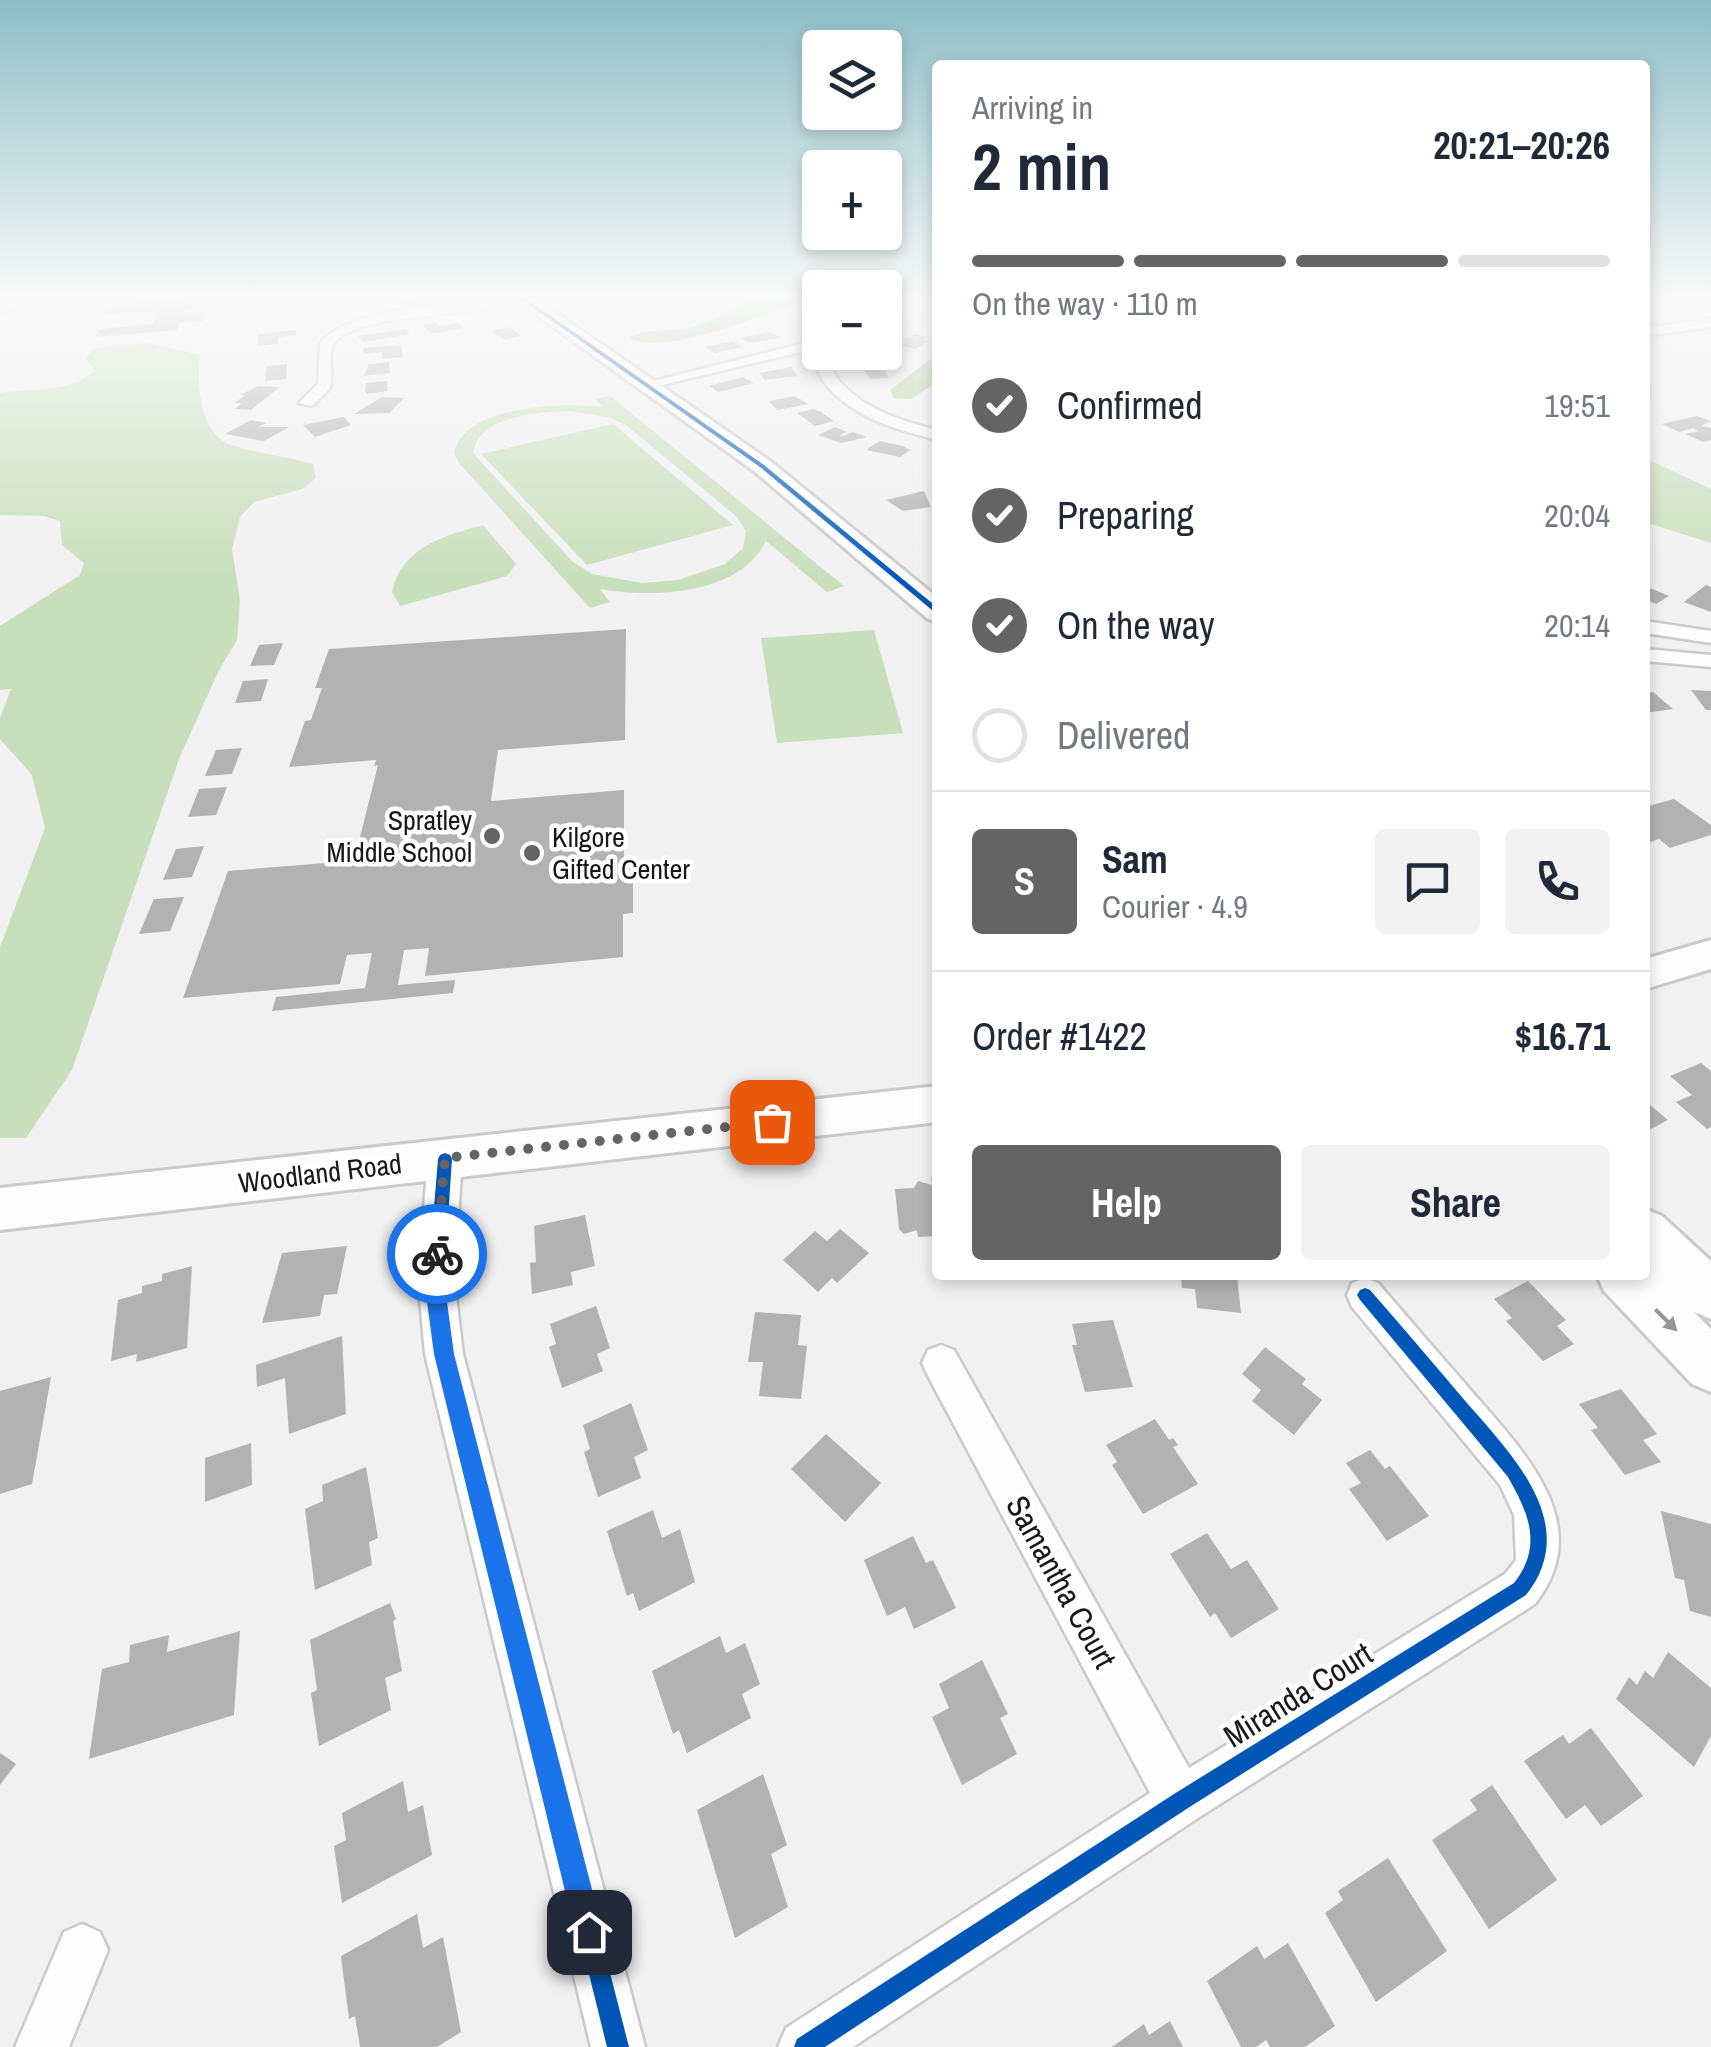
<!DOCTYPE html>
<meta charset="utf-8">
<style>
body{margin:0;font-family:"Archivo Narrow",sans-serif;background:#f2f2f3;color:#1f2937;height:100vh;display:flex;flex-direction:column;font-size:38px;white-space:nowrap}
*{box-sizing:border-box;margin:0}
p{font-size:32px;color:#747a83}
.icon{flex:none;width:55px;height:55px;fill:none;stroke:currentColor;stroke-width:2;stroke-linecap:round;stroke-linejoin:round}
.map{position:relative;flex:1;overflow:hidden}
.details{position:absolute;left:932px;top:60px;width:718px;height:1220px;display:flex;flex-direction:column;background:#fff;border-radius:10px;box-shadow:0 5px 15px #0003}
.details>*{flex:none}
.fabs{position:absolute;left:802px;top:30px;display:grid;gap:20px}
.fabs a{display:grid;place-items:center;width:100px;height:100px;border-radius:10px;background:#fff;box-shadow:0 5px 15px #0003;font-size:50px}
.pin{position:absolute;display:grid;place-items:center;width:85px;height:85px;color:#fff;margin:-42px;border-radius:20px;box-shadow:0 5px 15px #0006}
.courier{position:absolute;display:grid;place-items:center;width:100px;height:100px;margin:-50px;border:8px solid #1a73e8;border-radius:50%;background:#fff;color:#222;box-shadow:0 2px 12px #0007}
.overview em{font-style:normal;font-weight:800}
.overview div{display:flex;flex-direction:column-reverse}
.overview{display:flex;align-items:center;justify-content:space-between;height:170px;padding:0 40px}
h1{font-size:65px;font-weight:800;line-height:75px}
.bar{display:grid;grid-template-columns:repeat(4,1fr);gap:15px 10px;align-content:center;height:120px;padding:0 40px}
.bar i{height:12px;border-radius:8px;background:#e0e1e3}
.bar .on{background:#636463}
.bar p{grid-column:span 4}
.line{display:flex;align-items:center;gap:25px;padding:0 40px;border-top:2px solid #e0e1e3}
.line div{flex:1}
.round{display:grid;place-items:center;flex:none;width:105px;height:105px;border-radius:10px;background:#f2f2f3}
ol{padding:0 40px;list-style:none}
li{display:flex;align-items:center;gap:30px;height:110px}
li p{margin-inline-start:auto}
li .icon{padding:10px;border-radius:50%;background:#636463;color:#fff;stroke-width:4}
li:last-child{color:#747a83}
li i{width:55px;height:55px;border:5px solid #e0e1e3;border-radius:50%}
.cta{display:flex;gap:20px;margin-top:auto;padding:20px 40px}
.cta a{flex:1;height:115px;border-radius:10px;background:#636463;color:#fff;font-size:40px;font-weight:800;line-height:115px;text-align:center}
.cta a+a{background:#f2f2f3;color:#1f2937}
.map>svg:first-child{display:block}
.green{fill:#c8dfbb;fill-rule:evenodd}
.water{fill:#a7cc92}
.building{fill:#b2b2b2}
.lines{fill:none;stroke-linecap:round;stroke-linejoin:round}
.street-casing{stroke:#cacaca;stroke-width:5}
.secondary-casing{stroke:#cacaca;stroke-width:6}
.primary-casing{stroke:#cacaca;stroke-width:4}
.street{fill:#fdfdfd;fill-rule:evenodd}
.secondary{fill:#fdfdfd;fill-rule:evenodd}
.primary{fill:#fdfdfd;fill-rule:evenodd}
.cycleway-casing{stroke:#fefffe;stroke-width:7}
.cycleway{fill:#0057b8;fill-rule:evenodd}
.oneway{fill:#969696}
.route{fill:#1a73e8}
.done{stroke:#636463;stroke-width:10;stroke-dasharray:0 18}
.poi-dot{fill:#636463;stroke:#fefffe;stroke-width:4}
.labels{text-anchor:middle;stroke-width:9;stroke-linejoin:round;paint-order:stroke}
.poi-label{font-size:28px;fill:#171817;stroke:#fefffe;text-anchor:end}
.street-label{font-size:28px;fill:#171817;stroke:#fefffe}
.near-street-label{font-size:32px;fill:#171817;stroke:#fefffe}
</style>
<div class="map">
<svg width="1711" height="2047" viewBox="0 0 1711 2047">
<rect width="100%" height="100%" fill="#f0f1f0"/>
<g class="green">
<path d="M147 343 200 355C197 381 198 429 227 443 244 451 290 457 313 464L316 478 302 489 254 502 240 517 232 549 240 600 237 640 218 672 179 759 72 1070 26 1138H0V947L45 828 32 775 0 739V718L11 689 0 690V626L80 575 84 563 62 545 60 521 43 516 0 515V393C27 389 75 392 94 371L86 357 95 348Z"/>
<path d="M610 396 844 586 827 592 766 541C739 596 652 598 600 589L610 602 590 608 459 463 454 453C464 405 565 402 603 407L595 399ZM570 411 608 417 626 425 737 517 746 531 743 548 725 564 678 580 642 583 592 574 573 562 473 453C478 415 541 412 570 411Z"/>
<path d="M613 424 733 525 587 565 481 454Z"/>
<path d="M1645 458 1711 489V543L1645 522Z"/>
<path d="M483 525 516 564 507 576 400 606 392 592C402 547 443 536 483 525Z"/>
<path d="M874 630 903 733 777 743 761 638Z"/>
</g>
<g class="water">
<path d="M764 295H815C774 310 669 358 629 338L642 332 687 329 743 307 745 298 755 300Z"/>
<path d="M937 354V382L911 399 894 398 890 390Z"/>
</g>
<g class="building">
<path d="M430 295 441 298 409 305H401L397 300Z"/>
<path d="M182 297 183 304 191 303 189 309 179 313 206 311 203 321 179 323 177 330 95 337 99 329 153 324 156 314 157 311 104 315 109 306Z"/>
<path d="M437 323 440 326 459 323 464 328 430 334 423 325Z"/>
<path d="M510 327 522 336 504 340 491 331Z"/>
<path d="M406 329 410 334 363 342 358 336Z"/>
<path d="M296 330V335L278 337V344L257 346 258 334Z"/>
<path d="M769 331 781 338 750 343 741 338Z"/>
<path d="M915 334 928 337 922 340 928 341 915 349 885 342 891 335 906 339Z"/>
<path d="M732 341 742 347 715 353 705 347Z"/>
<path d="M401 345 403 357 382 359V352L364 354 363 348Z"/>
<path d="M885 348 901 352 886 358 893 359 888 363 845 354 885 352Z"/>
<path d="M389 362 390 373 364 376 369 364Z"/>
<path d="M287 364 286 379 265 381 267 366Z"/>
<path d="M791 367 798 376 765 380 759 373Z"/>
<path d="M883 367 889 378 870 379 863 368Z"/>
<path d="M743 377 754 383 718 392 709 386Z"/>
<path d="M387 381 388 391 367 394 365 391 366 383Z"/>
<path d="M258 386 280 387 251 410 235 409 242 403H235L245 395H240Z"/>
<path d="M794 396 809 404 777 410 769 401Z"/>
<path d="M382 397 404 398 389 413 354 414Z"/>
<path d="M813 409 821 412 834 421 815 426 797 413Z"/>
<path d="M1697 416 1711 421 1701 426 1711 428V440L1703 442 1685 434 1699 431 1693 428 1679 432 1662 424Z"/>
<path d="M344 417 351 425 315 437 303 425Z"/>
<path d="M251 420 266 423 258 427H289L264 441 225 434Z"/>
<path d="M835 427 847 432 839 435 843 436 853 432 867 437 841 443 818 435Z"/>
<path d="M880 441 903 446 910 450 900 457 866 450Z"/>
<path d="M924 491 931 507 903 511 886 500Z"/>
<path d="M1706 585 1711 587V612L1684 602Z"/>
<path d="M1645 586 1669 596 1656 604 1645 599Z"/>
<path d="M626 629 625 740 498 750 491 801 624 790V866L633 865V913L623 914V957L425 976 429 948 404 950 398 985 455 980 453 993 272 1011 276 997 365 988 372 953 347 955 340 984 183 998 228 871 350 861 356 853 378 765 374 766 376 760 289 767 305 721 311 720 322 688H315L329 649Z"/>
<path d="M283 643 274 665 250 666 259 645Z"/>
<path d="M268 679 261 701 235 703 243 681Z"/>
<path d="M1691 690 1711 691V710H1706Z"/>
<path d="M1653 692 1673 709 1645 713V693Z"/>
<path d="M242 748 232 774 205 776 216 750Z"/>
<path d="M227 787 216 815 188 817 199 789Z"/>
<path d="M1674 799 1711 825V835L1670 848 1659 839 1645 844V807Z"/>
<path d="M204 846 192 877 163 880 176 849Z"/>
<path d="M184 897 170 931 139 934 154 899Z"/>
<path d="M1701 1063 1711 1071V1127L1707 1129 1676 1102 1692 1095 1670 1076Z"/>
<path d="M1645 1101 1668 1120 1645 1132Z"/>
<path d="M931 1177H938V1236L918 1237 917 1230 904 1234 899 1229 895 1189 914 1188 918 1181 932 1185Z"/>
<path d="M585 1215 595 1266 571 1272 573 1285 532 1294 530 1263 536 1262 534 1226Z"/>
<path d="M840 1229 869 1253 837 1283 832 1278 818 1292 783 1260 815 1231 827 1241Z"/>
<path d="M347 1246 337 1294 324 1295 320 1316 262 1323 282 1253Z"/>
<path d="M192 1266 187 1348 136 1362 137 1354 111 1361 118 1300 142 1293V1286L162 1281V1274Z"/>
<path d="M1181 1275H1237L1241 1313 1197 1308 1195 1289 1182 1288Z"/>
<path d="M1528 1281 1566 1320 1557 1326 1574 1344 1543 1361 1506 1321 1512 1318 1494 1299Z"/>
<path d="M596 1306 610 1348 597 1354 603 1371 562 1388 549 1347 556 1344 550 1324Z"/>
<path d="M755 1312 801 1315 798 1345 807 1346 801 1399 759 1396 763 1362H748Z"/>
<path d="M1113 1320 1133 1387 1085 1392 1072 1345H1077L1072 1324Z"/>
<path d="M342 1336 346 1414 289 1434 285 1378 257 1387 256 1365Z"/>
<path d="M1265 1347 1306 1379 1302 1384 1322 1400 1294 1435 1252 1401 1261 1390 1242 1374Z"/>
<path d="M51 1377 32 1484 0 1494V1391Z"/>
<path d="M1621 1389 1657 1434 1643 1440 1661 1462 1625 1475 1591 1430 1598 1428 1579 1404Z"/>
<path d="M631 1403 648 1450 634 1457 641 1478 598 1497 584 1452 590 1449 583 1425Z"/>
<path d="M1155 1419 1169 1440 1173 1438 1178 1445 1173 1447 1198 1484 1143 1514 1112 1465 1117 1462 1106 1445Z"/>
<path d="M826 1434 881 1483 845 1522 791 1469Z"/>
<path d="M251 1443 252 1485 205 1502V1458Z"/>
<path d="M1370 1450 1385 1469 1390 1466 1429 1516 1387 1541 1349 1489 1361 1483 1346 1463Z"/>
<path d="M366 1467 378 1538 369 1542 372 1565 315 1590 305 1509 323 1501 322 1485Z"/>
<path d="M653 1510 662 1538 680 1529 695 1582 639 1611 633 1593 627 1596 607 1531Z"/>
<path d="M1661 1511 1711 1524V1617L1690 1611 1684 1580 1675 1578Z"/>
<path d="M1207 1533 1231 1569 1247 1560 1279 1609 1231 1638 1215 1613 1210 1617 1170 1554Z"/>
<path d="M913 1536 926 1563 933 1560 956 1608 914 1629 905 1607 887 1616 864 1560Z"/>
<path d="M390 1603 396 1619 393 1621 402 1671 385 1678 391 1710 319 1746 311 1693 317 1690 310 1640Z"/>
<path d="M240 1631 234 1715 89 1759 102 1669 129 1662 130 1645 169 1635 167 1652Z"/>
<path d="M720 1636 726 1653 745 1643 760 1684 742 1694 751 1718 687 1753 679 1730 673 1734 652 1671Z"/>
<path d="M1668 1652 1711 1688V1736L1694 1767 1616 1699 1629 1677 1637 1685 1645 1671 1653 1678Z"/>
<path d="M982 1660 1008 1714 1000 1718 1017 1754 962 1785 932 1717 949 1708 939 1684Z"/>
<path d="M1591 1728 1643 1796 1601 1826 1585 1805 1566 1819 1524 1761 1563 1735 1569 1744Z"/>
<path d="M0 1753 16 1764 0 1785Z"/>
<path d="M763 1774 787 1845 771 1854 788 1907 735 1938 697 1810Z"/>
<path d="M403 1781 408 1812 423 1805 432 1855 342 1903 334 1846 346 1840 342 1813Z"/>
<path d="M1492 1785 1557 1880 1489 1929 1432 1840 1477 1810 1470 1800Z"/>
<path d="M1388 1858 1447 1951 1376 2002 1325 1913 1343 1900 1338 1891Z"/>
<path d="M417 1914 423 1948 443 1937 461 2032 437 2047H360L355 2016 349 2019 341 1956Z"/>
<path d="M1288 1943 1335 2026 1305 2047H1270L1266 2040 1256 2047H1241L1207 1981 1257 1946 1264 1959Z"/>
<path d="M1170 2021 1183 2047H1112L1144 2024 1149 2035Z"/>
</g>
<g class="lines">
<g class="street-casing">
<g id="street">
<path d="M510 295 527 297C493 318 361 310 335 342 326 353 334 376 330 388L312 406 299 403 318 384 320 344C343 309 469 301 510 295Z"/>
<path d="M885 310H893L895 313 885 319Z"/>
<path d="M1711 319V327L1645 336V328Z"/>
<path d="M820 339V347L814 349C835 363 829 371 843 385 868 411 904 422 938 430V440C898 430 857 419 829 388 814 372 824 369 800 352L645 389 638 385Z"/>
<path d="M1645 621 1711 631V643L1645 633Z"/>
<path d="M1645 649 1711 655V667L1645 661Z"/>
<path d="M445 1145 457 1149 462 1159 454 1279 463 1354 645 2047H591L425 1354 418 1279 428 1159 433 1149Z"/>
<path d="M1365 1278 1378 1283C1408 1318 1438 1353 1468 1387 1520 1448 1599 1523 1535 1604L1198 1818 853 2047H778L786 2028 1150 1793 928 1376 922 1363 928 1350 941 1345 954 1350 1189 1768 1505 1574 1516 1560 1514 1515 1500 1485 1352 1307 1347 1295 1352 1283Z"/>
<path d="M82 1924 100 1932 108 1950 69 2047H15L64 1932Z"/>
</g>
</g>
<g class="secondary-casing">
<g id="secondary">
<path d="M509 295H530L770 461 938 598V622L928 619 754 471Z"/>
<path d="M1711 940V969L1645 989V959Z"/>
<path d="M938 1086V1122L0 1230V1188Z"/>
<path d="M1645 1209 1662 1216 1711 1261V1319L1694 1312 1711 1329V1392L1692 1384 1604 1291 1597 1275H1645Z"/>
</g>
</g>
<g class="primary-casing">
<path id="primary" d="M22 295H54L51 299 0 313V301Z"/>
</g>
<use href="#street" class="street"/>
<use href="#secondary" class="secondary"/>
<use href="#primary" class="primary"/>
<g class="cycleway-casing">
<g id="cycleway">
<path d="M515 295H521L764 465 938 608V615L760 467Z"/>
<path d="M445 1153 450 1155 452 1159 444 1279 452 1354 629 2047H607L436 1354 428 1279 438 1159 440 1155Z"/>
<path d="M1365 1288 1370 1290C1401 1325 1431 1361 1461 1396 1507 1450 1584 1522 1526 1595L1188 1808 825 2047H794L797 2039 1174 1794 1514 1583C1543 1546 1529 1514 1508 1477L1360 1300 1357 1295 1360 1290Z"/>
</g>
</g>
<use href="#cycleway" class="cycleway"/>
</g>
<defs><path id="oneway-solid" d="M-6-.8H1V-3.2L6.5 0L1 3.2V.8H-6Z" transform="scale(2.5)"/></defs>
<use class="oneway" href="#oneway-solid" transform="translate(1666 1320) rotate(45)"/>
<linearGradient id="sky" x2="0" y2="1"><stop stop-color="#8ebec6"/><stop offset="0.51" stop-color="#f8f9f8"/><stop offset="1" stop-color="#f8f9f8" stop-opacity="0"/></linearGradient>
<rect width="1711" height="581" fill="url(#sky)"/>
<path class="route" d="M437 1245 446 1254 447 1302 454 1354 603 1932 599 1942 589 1946 579 1942 575 1932 434 1354 427 1302V1254Z"/>
<g class="lines">
<path class="done" d="M437 1254 445 1158 772 1122"/>
</g>
<g class="poi-dot">
<circle cx="492" cy="836" r="10"/>
<circle cx="532" cy="853" r="10"/>
</g>
<g class="labels">
<g class="poi-label">
<text x="472" y="830">Spratley<tspan x="472" dy="32">Middle School</tspan></text>
<text x="552" y="847" text-anchor="start">Kilgore<tspan x="552" dy="32">Gifted Center</tspan></text>
</g>
<g class="street-label">
<text transform="translate(320 1173) rotate(-7)" y="10">Woodland Road</text>
</g>
<g class="near-street-label">
<text transform="translate(1061 1582) rotate(61)" y="11">Samantha Court</text>
<text transform="translate(1298 1695) rotate(-32)" y="11">Miranda Court</text>
</g>
</g>
</svg>
<div class="fabs">
<a><svg class="icon" aria-label="layers" viewBox="0 0 24 24"><path d="M12 4l9 5-9 5-9-5zM3 14l9 5 9-5"/></svg></a>
<a>+</a>
<a>−</a>
</div>
<div class="pin" style="left:772px;top:1122px;background:#ea580c"><svg class="icon" aria-label="bag" viewBox="0 0 24 24"><path d="M5 8h14l-1 12H6zM9 8a3 3 0 0 1 6 0"/></svg></div>
<div class="pin" style="left:589px;top:1932px;background:#1f2937"><svg class="icon" aria-label="home" viewBox="0 0 24 24"><path d="M3 11l9-7 9 7M6 9v11h12V9"/></svg></div>
<div class="courier" style="left:437px;top:1254px"><svg class="icon" aria-label="bike" viewBox="0 0 24 24"><circle cx="6" cy="16" r="4"/><circle cx="18" cy="16" r="4"/><path d="M6 16l4-8h5l3 8M10 8l3 8H6M13 5h3"/></svg></div>
<section class="details">
<div class="overview"><div><h1>2 min</h1><p>Arriving in</p></div><em>20:21–20:26</em></div>
<div class="bar"><i class="on"></i><i class="on"></i><i class="on"></i><i></i><p>On the way · 110 m</p></div>
<ol>
<li><svg class="icon" aria-label="check" viewBox="0 0 24 24"><path d="M5 12l5 5 9-10"/></svg>Confirmed<p>19:51</p></li>
<li><svg class="icon" aria-label="check" viewBox="0 0 24 24"><path d="M5 12l5 5 9-10"/></svg>Preparing<p>20:04</p></li>
<li><svg class="icon" aria-label="check" viewBox="0 0 24 24"><path d="M5 12l5 5 9-10"/></svg>On the way<p>20:14</p></li>
<li><i></i>Delivered</li>
</ol>
<div class="line" style="height:180px"><b class="round" style="background:#636463;color:#fff">S</b><div><b>Sam</b><p>Courier · 4.9</p></div><a class="round"><svg class="icon" aria-label="chat" viewBox="0 0 24 24"><path d="M4 5h16v11H9l-5 4z"/></svg></a><a class="round"><svg class="icon" aria-label="phone" viewBox="0 0 24 24"><path d="M5 4h4l2 5-3 2q2 4 5 5l2-3 5 2v4C11 20 4 13 5 4z"/></svg></a></div>
<div class="line" style="height:130px"><div>Order #1422</div><b>$16.71</b></div>
<div class="cta"><a>Help</a><a>Share</a></div>
</section>
</div>
